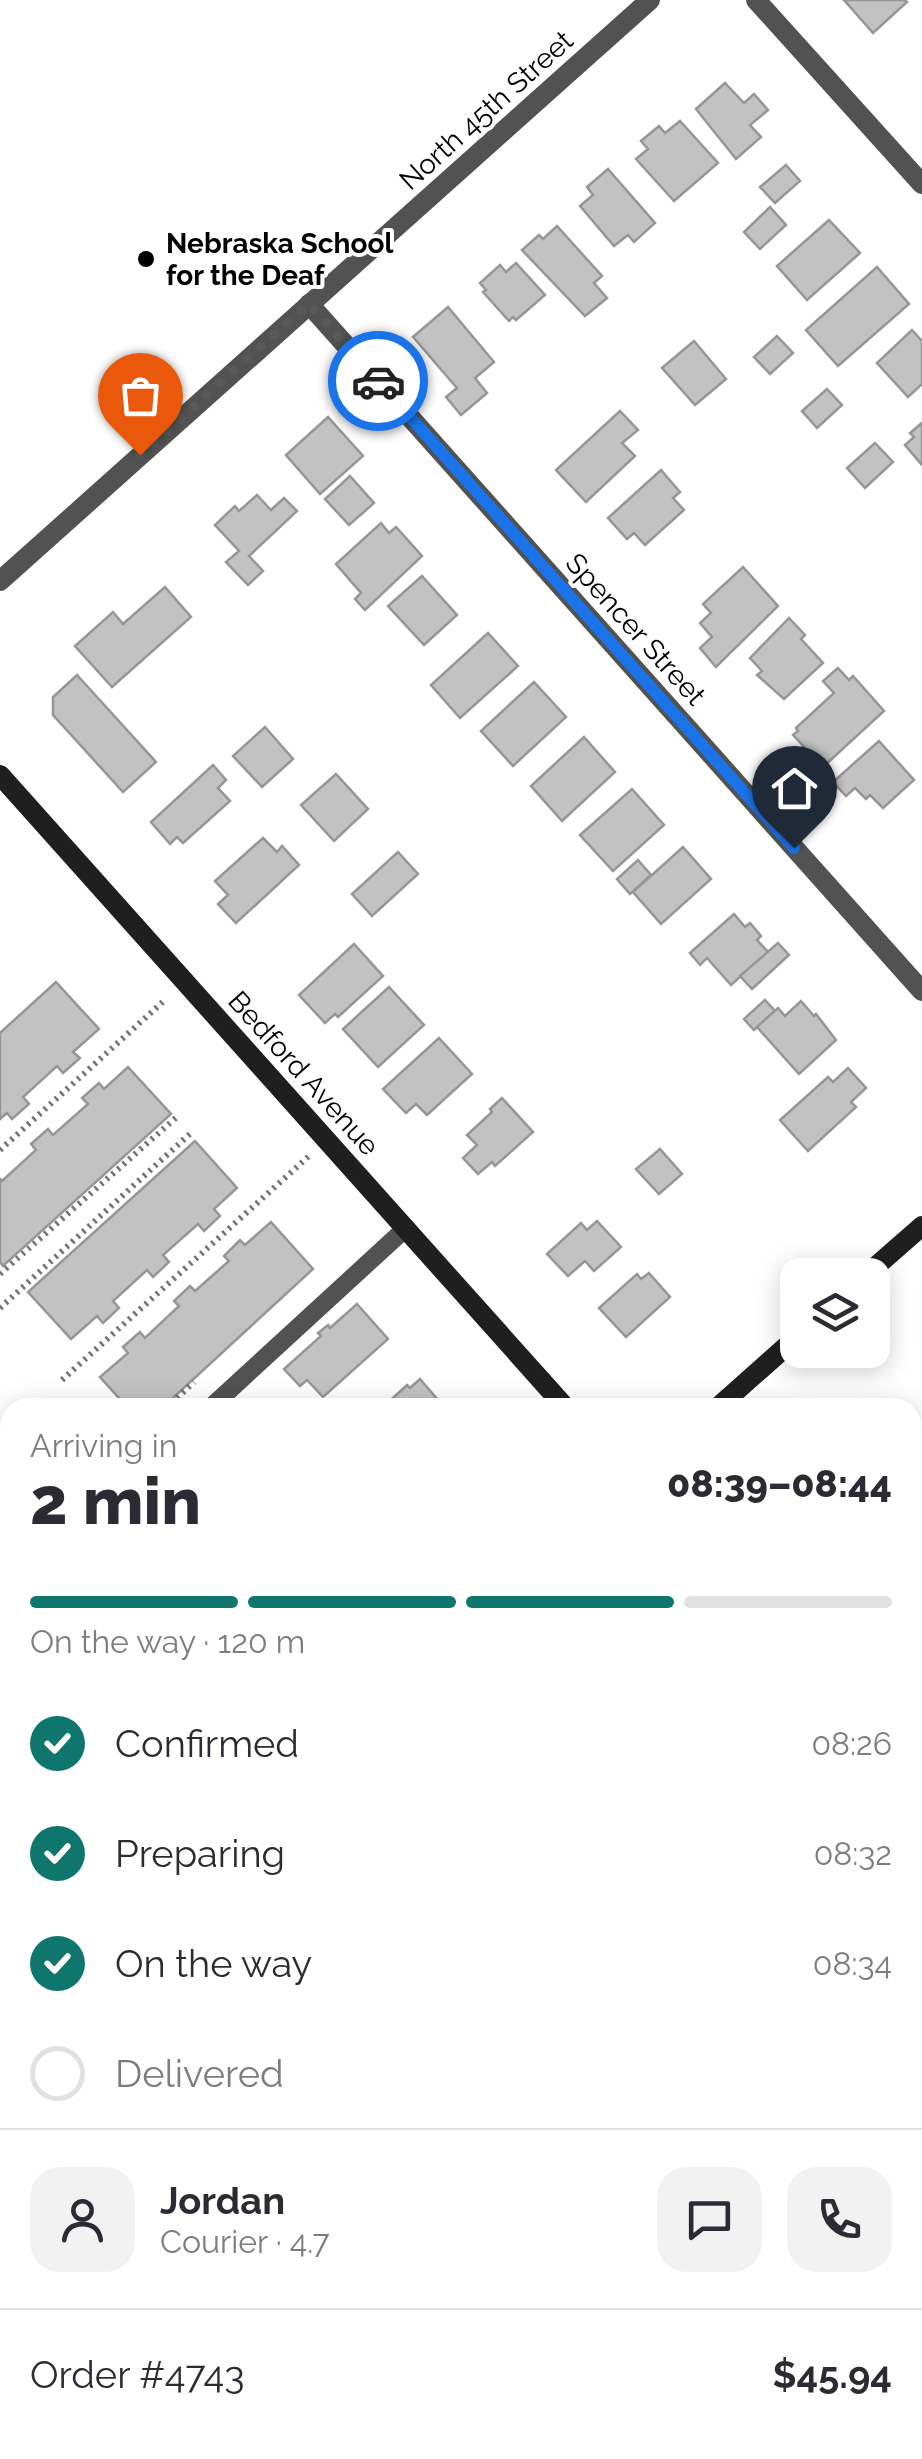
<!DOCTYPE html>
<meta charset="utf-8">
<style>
body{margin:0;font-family:Raleway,sans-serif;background:#f2f2f3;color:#2b2b33;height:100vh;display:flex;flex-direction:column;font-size:38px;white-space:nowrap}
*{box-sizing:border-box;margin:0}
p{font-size:32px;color:#7c7c81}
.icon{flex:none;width:55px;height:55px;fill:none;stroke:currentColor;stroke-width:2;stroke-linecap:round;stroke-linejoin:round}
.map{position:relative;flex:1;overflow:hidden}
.details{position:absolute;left:0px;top:1398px;width:922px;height:1062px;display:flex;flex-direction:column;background:#fff;border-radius:30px 30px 0 0;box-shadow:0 5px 25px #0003}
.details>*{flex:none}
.controls{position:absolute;left:780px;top:1258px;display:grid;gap:20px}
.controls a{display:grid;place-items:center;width:110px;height:110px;border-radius:20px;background:#fff;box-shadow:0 5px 25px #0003;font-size:50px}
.pin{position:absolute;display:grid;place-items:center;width:85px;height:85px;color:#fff;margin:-102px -42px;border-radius:50% 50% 50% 0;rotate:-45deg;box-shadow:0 0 10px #0007}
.pin .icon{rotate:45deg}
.courier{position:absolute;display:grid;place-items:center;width:100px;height:100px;margin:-50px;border:8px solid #1a73e8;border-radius:50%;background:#fff;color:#222;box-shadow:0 2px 12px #0007}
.head em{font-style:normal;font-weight:800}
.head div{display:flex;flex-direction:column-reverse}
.head{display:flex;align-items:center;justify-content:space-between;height:170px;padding:0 30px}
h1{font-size:65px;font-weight:800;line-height:75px}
.bar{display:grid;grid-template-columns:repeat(4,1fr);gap:15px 10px;align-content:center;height:120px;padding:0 30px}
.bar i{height:12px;border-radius:8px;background:#e1e1e2}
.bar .selected{background:#0f766e}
.bar p{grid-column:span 4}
.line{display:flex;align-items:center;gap:25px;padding:0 30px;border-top:2px solid #e1e1e2}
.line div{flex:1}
.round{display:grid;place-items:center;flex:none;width:105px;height:105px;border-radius:30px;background:#f2f2f3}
ol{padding:0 30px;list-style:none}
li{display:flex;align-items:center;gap:30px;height:110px}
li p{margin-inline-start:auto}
li .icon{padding:10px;border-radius:50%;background:#0f766e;color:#fff;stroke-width:4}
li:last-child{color:#7c7c81}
li i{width:55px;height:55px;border:5px solid #e1e1e2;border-radius:50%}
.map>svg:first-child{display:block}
.building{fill:#c2c2c2;stroke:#969696;stroke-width:2.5}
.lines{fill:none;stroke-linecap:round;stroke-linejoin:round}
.path{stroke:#747474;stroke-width:6;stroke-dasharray:2.5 5;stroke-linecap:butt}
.lane{stroke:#525252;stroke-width:18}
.street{stroke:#525252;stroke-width:20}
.secondary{stroke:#1f1f1f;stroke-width:20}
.done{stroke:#595959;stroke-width:10;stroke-dasharray:0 18}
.route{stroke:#1a73e8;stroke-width:12}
.poi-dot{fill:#000;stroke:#fff;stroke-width:4}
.labels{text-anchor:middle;stroke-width:8;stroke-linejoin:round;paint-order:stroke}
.street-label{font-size:28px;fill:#000;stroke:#fff}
.poi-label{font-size:28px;font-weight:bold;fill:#000;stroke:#fff;text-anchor:start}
</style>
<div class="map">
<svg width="922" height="2459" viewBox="0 0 922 2459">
<rect width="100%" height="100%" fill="#fff"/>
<g class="building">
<path d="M844 0H905L907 2 873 33Z"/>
<path d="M725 83 744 103 754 94 768 110 750 125 761 137 736 159 696 109Z"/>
<path d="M680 121 718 163 674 201 636 159 648 149 641 141 659 126 665 133Z"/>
<path d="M786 165 800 181 775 203 760 187Z"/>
<path d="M608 169 655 223 634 242 628 235 614 246 580 206 593 195 587 187Z"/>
<path d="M770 207 786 225 760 249 744 232Z"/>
<path d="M829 220 860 253 807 300 777 266Z"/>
<path d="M557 226 602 276 594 283 607 298 585 316 522 250 539 235 543 239Z"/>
<path d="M516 263 545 295 516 320 513 317 509 321 483 292 486 290 480 283 500 265 506 272Z"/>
<path d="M877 267 909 304 838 366 806 330Z"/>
<path d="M448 307 494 362 475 378 487 393 461 415 446 397 457 388 413 337Z"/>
<path d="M912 330 922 341V384L908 397 877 363Z"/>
<path d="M777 336 793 353 770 374 754 357Z"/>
<path d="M694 341 726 379 695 405 662 368Z"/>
<path d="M827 389 842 405 817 428 802 411Z"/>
<path d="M620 411 638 430 622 443 635 456 586 502 556 470Z"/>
<path d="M328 417 363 456 320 494 286 455Z"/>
<path d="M922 423V465L905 445 914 437 910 433Z"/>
<path d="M875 443 893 462 865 488 847 468Z"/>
<path d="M661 470 680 492 673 498 684 510 645 545 634 533 627 539 608 518Z"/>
<path d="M350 476 374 503 349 525 325 499Z"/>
<path d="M257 495 271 510 284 498 297 511 249 556 263 571 248 585 226 562 239 551 215 525 235 506 239 511Z"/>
<path d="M381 523 389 533 396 527 422 556 365 610 355 599 361 593 336 564Z"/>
<path d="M743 567 778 606 716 667 700 648 712 637 700 623 711 613 703 604Z"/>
<path d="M422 576 457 615 424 645 388 606Z"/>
<path d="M165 587 191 617 112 687 75 646 113 612 123 624Z"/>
<path d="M789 618 805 635 801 639 823 663 784 699 757 675 762 671 750 658Z"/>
<path d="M488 633 518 666 460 718 431 685Z"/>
<path d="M838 668 849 680 853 676 884 711 823 767 793 735 798 731 796 728 834 693 823 681Z"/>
<path d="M77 675 156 762 123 792 53 715V697Z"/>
<path d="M534 682 566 717 513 766 481 731Z"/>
<path d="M265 727 293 759 262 787 233 756Z"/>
<path d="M584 737 615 772 562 821 531 786Z"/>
<path d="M879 741 914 780 883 808 870 795 866 799 855 788 846 796 833 782Z"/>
<path d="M213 765 226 780 218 788 230 801 183 843 177 837 170 844 151 822Z"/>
<path d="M336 774 368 809 334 841 301 805Z"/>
<path d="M632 789 664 825 613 871 580 835Z"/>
<path d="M263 838 277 852 282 846 299 865 236 923 218 904 228 895 215 881Z"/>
<path d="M683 847 711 879 661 924 633 892Z"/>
<path d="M398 852 418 874 372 916 352 894Z"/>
<path d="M638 860 651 875 630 894 617 879Z"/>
<path d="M734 914 745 927 750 923 761 936 757 940 768 952 731 985 707 958 700 965 690 953Z"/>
<path d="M778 943 789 955 752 989 740 976Z"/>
<path d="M354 944 383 976 338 1017 335 1014 325 1023 299 995Z"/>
<path d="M56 982 99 1029 73 1052 80 1058 63 1073 57 1066 23 1097 29 1104 12 1119 7 1113 0 1119V1033Z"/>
<path d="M389 987 424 1025 378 1067 343 1029Z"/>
<path d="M765 1000 775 1011 754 1030 744 1019Z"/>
<path d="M801 1001 814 1016 816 1014 836 1040 799 1074 757 1027 778 1008 785 1016Z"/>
<path d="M439 1038 472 1074 427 1115 416 1104 406 1113 383 1089Z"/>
<path d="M128 1067 171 1114 3 1266 0 1262V1179L2 1181 36 1150 31 1144 48 1129 53 1135 88 1104 82 1098 99 1083 104 1089Z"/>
<path d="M848 1068 866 1088 851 1102 856 1107 808 1151 780 1120 828 1077 833 1082Z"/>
<path d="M502 1098 533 1132 495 1166 492 1162 478 1174 463 1158 477 1145 467 1135 492 1112 490 1109Z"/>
<path d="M195 1141 237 1188 214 1209 220 1216 204 1231 198 1224 163 1255 169 1262 153 1277 147 1270 113 1301 119 1308 103 1323 97 1316 71 1339 28 1292Z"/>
<path d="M660 1149 682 1174 659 1194 636 1169Z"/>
<path d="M597 1221 621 1247 594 1271 585 1261 568 1276 547 1254 581 1223 587 1230Z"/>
<path d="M271 1222 313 1269 162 1408H128L100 1377 128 1353 123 1347 140 1332 145 1338 179 1306 174 1301 190 1286 195 1291 229 1261 224 1256 240 1240 245 1245Z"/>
<path d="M649 1273 670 1297 626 1337 599 1308 637 1274 641 1279Z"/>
<path d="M357 1304 388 1339 323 1397 307 1380 300 1386 284 1369 321 1336 318 1333 328 1325 330 1328Z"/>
<path d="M420 1379 445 1408H382L407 1385 410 1388Z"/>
<path d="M912 1451 922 1462 921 1529 912 1520Z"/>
<path d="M918 1592 922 1597V1632L912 1621V1597Z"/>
<path d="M912 2211 922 2221V2242L912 2251Z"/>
<path d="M10 2266V2324L0 2312V2274Z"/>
<path d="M280 2450H316L322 2456 319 2459H270Z"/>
<path d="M633 2450H701L690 2459H641Z"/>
<path d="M851 2450H875L864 2459H859Z"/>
</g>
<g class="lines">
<g class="path">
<path d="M0 1150 166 999"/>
<path d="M0 1274 179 1115"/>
<path d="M0 1308 193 1131"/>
<path d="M62 1380 309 1156"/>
<path d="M166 1408 194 1382"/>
<path d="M0 1634 10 1635"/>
<path d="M0 1918 10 1909"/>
</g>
<g class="lane">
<path d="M210 1408 406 1228"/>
<path d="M6 1469 10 1474"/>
<path d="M912 1674 922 1665"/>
<path d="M0 1963 10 1974"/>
</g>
<g class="street">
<path d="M756 0 922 184"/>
<path d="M309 304 922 991"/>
<path d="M0 581 650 0"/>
<path d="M912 2052 922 2043"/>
<path d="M0 2383 10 2395"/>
<path d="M59 2450 67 2459"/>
<path d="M465 2459 475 2450"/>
</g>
<g class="secondary">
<path d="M0 775 566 1408"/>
<path d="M866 1275 922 1226"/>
<path d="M717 1408 798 1336"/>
<path d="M912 1793 922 1804"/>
<path d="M0 2039 10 2030"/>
</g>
</g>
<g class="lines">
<path class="done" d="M140 455 309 304 378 381"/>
<path class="route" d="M378 381 794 848"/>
</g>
<circle class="poi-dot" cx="146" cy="259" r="10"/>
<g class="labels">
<g class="street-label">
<text transform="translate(486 110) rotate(-42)" y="10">North 45th Street</text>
<text transform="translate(636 629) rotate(48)" y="10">Spencer Street</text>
<text transform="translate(304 1073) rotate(48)" y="10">Bedford Avenue</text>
</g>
<g class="poi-label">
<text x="166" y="253">Nebraska School<tspan x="166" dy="32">for the Deaf</tspan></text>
</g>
</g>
</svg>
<div class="controls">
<a><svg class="icon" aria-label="layers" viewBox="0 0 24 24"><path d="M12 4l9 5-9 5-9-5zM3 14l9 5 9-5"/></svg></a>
</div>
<div class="pin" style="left:140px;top:455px;background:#ea580c"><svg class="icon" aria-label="bag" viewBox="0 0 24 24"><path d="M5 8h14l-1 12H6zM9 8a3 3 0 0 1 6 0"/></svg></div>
<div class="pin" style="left:794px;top:848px;background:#1f2937"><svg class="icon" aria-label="home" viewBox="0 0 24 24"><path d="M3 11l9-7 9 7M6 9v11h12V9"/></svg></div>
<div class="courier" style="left:378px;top:381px"><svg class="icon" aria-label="car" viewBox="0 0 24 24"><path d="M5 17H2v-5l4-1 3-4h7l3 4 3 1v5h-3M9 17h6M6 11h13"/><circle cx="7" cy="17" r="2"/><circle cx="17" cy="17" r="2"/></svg></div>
<section class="details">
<div class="head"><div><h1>2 min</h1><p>Arriving in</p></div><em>08:39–08:44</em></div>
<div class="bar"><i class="selected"></i><i class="selected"></i><i class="selected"></i><i></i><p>On the way · 120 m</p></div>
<ol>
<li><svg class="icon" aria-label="check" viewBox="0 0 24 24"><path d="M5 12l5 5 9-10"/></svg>Confirmed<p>08:26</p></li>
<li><svg class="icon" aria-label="check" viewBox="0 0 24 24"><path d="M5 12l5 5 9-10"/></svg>Preparing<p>08:32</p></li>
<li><svg class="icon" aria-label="check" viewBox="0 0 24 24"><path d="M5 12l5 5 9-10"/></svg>On the way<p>08:34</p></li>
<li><i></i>Delivered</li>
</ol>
<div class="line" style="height:180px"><a class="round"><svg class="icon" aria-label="person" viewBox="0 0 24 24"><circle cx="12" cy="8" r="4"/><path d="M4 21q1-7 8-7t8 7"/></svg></a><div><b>Jordan</b><p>Courier · 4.7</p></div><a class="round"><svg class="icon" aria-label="chat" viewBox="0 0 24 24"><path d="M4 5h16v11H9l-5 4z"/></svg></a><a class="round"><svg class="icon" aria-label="phone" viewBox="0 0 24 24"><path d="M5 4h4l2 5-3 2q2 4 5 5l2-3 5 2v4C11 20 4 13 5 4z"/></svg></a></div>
<div class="line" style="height:130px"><div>Order #4743</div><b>$45.94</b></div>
</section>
</div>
